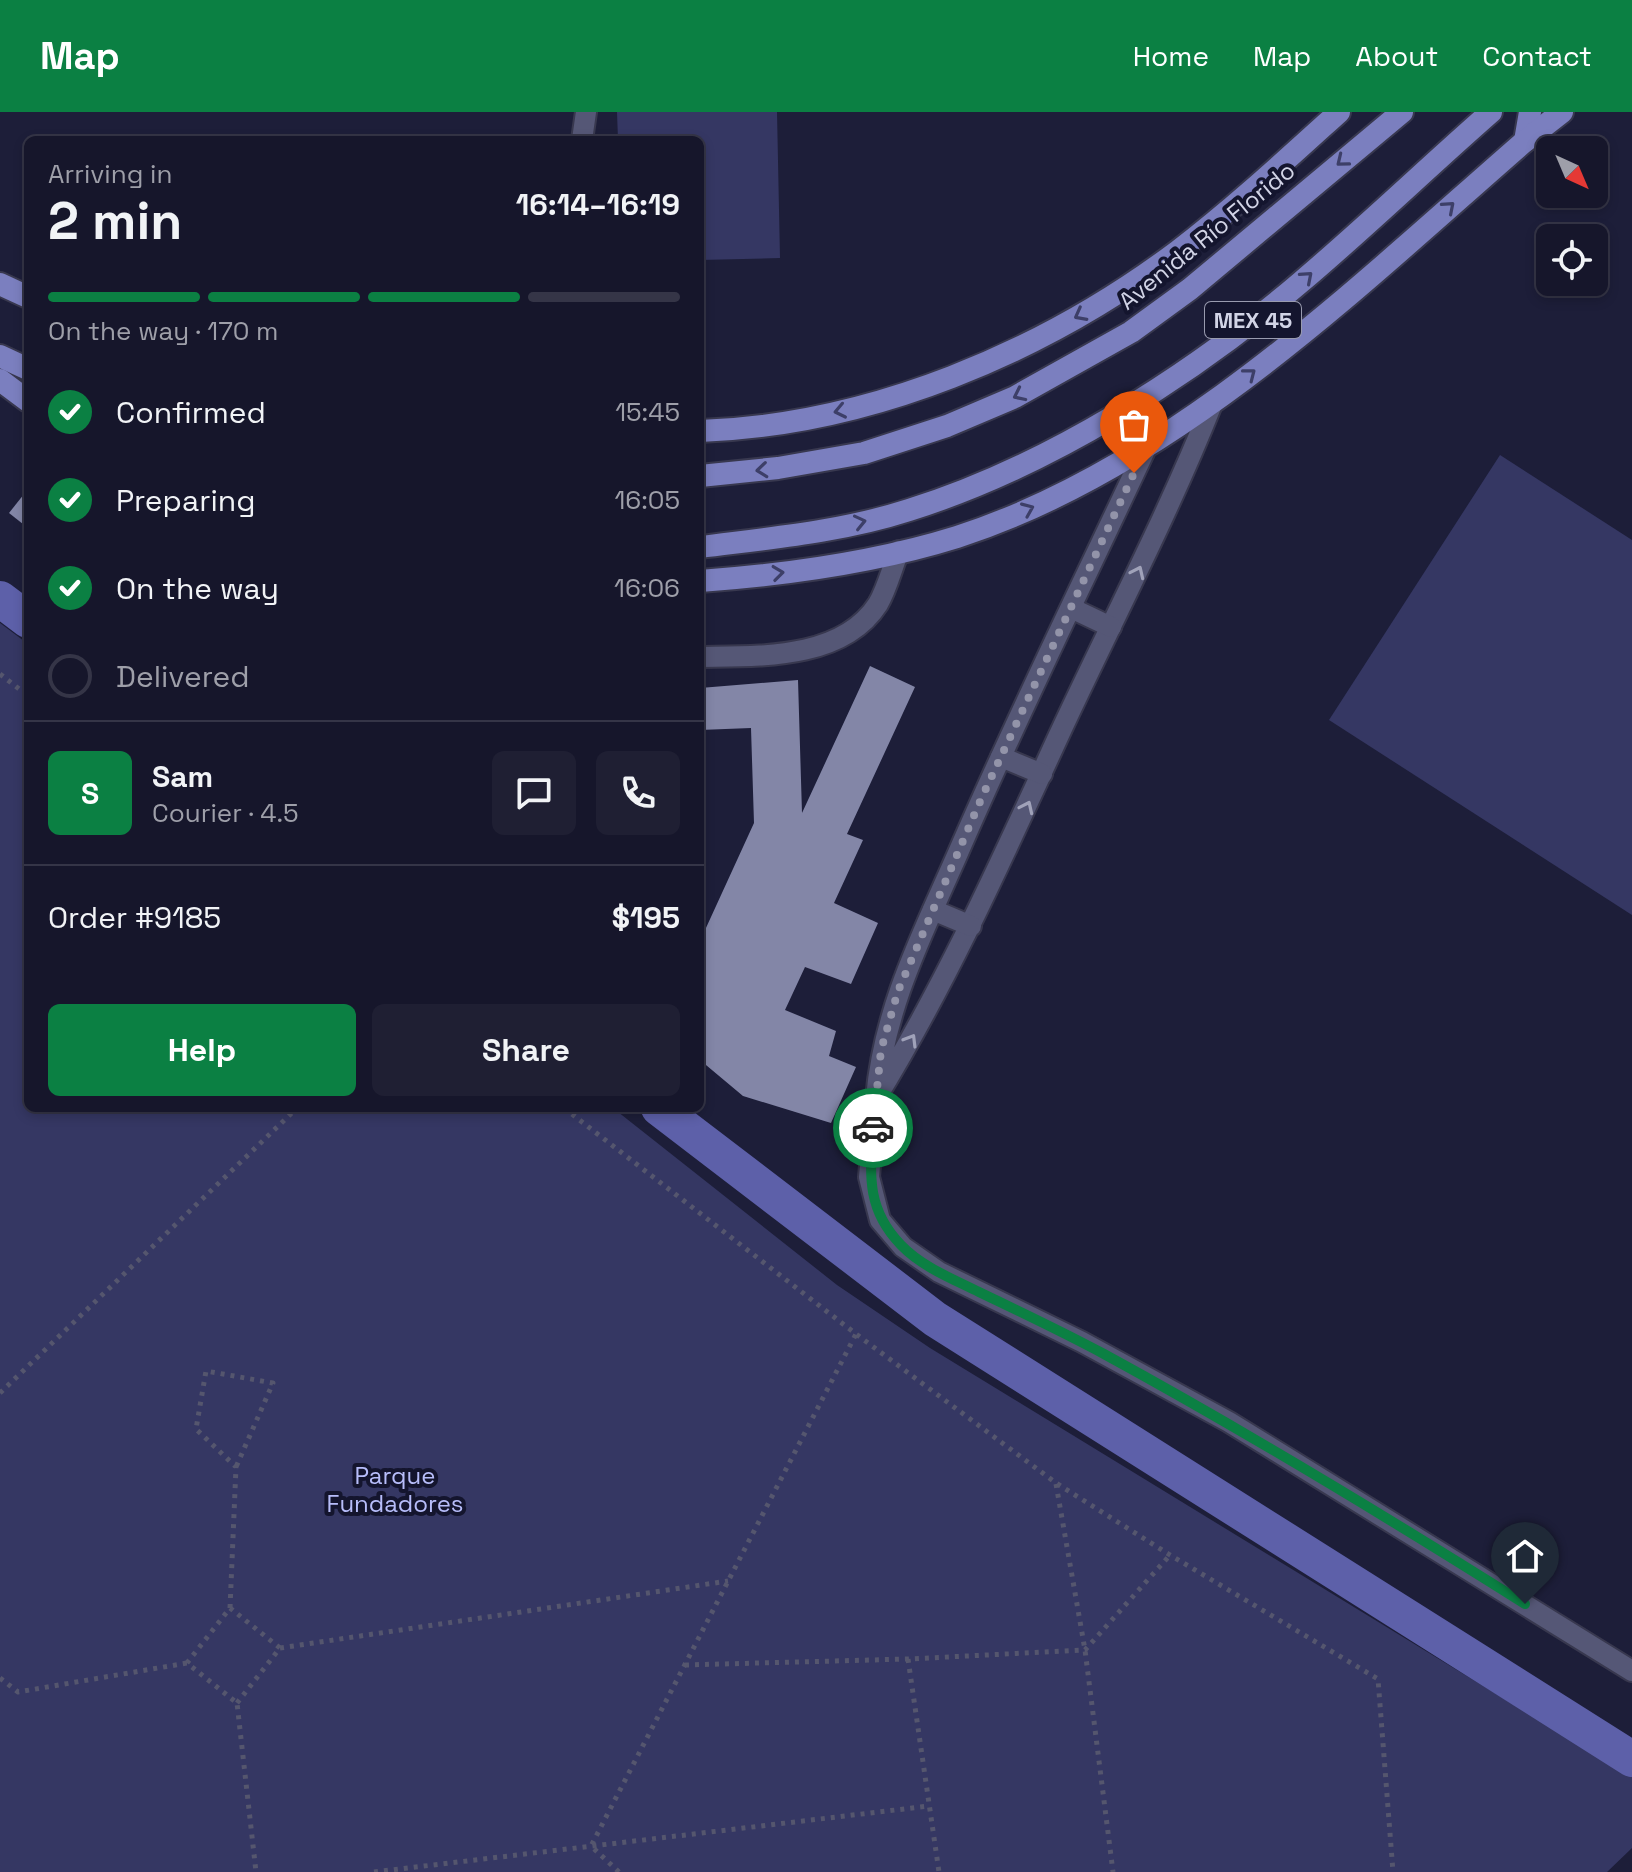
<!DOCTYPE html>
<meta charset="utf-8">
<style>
body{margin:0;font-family:"Space Grotesk",sans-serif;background:#1f1f33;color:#f1f3f6;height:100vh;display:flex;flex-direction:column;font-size:30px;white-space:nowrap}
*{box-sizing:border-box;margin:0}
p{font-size:26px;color:#9e9fa9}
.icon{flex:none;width:44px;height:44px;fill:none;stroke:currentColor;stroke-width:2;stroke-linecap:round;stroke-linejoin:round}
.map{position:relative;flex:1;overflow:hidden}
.drawer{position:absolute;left:24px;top:24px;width:680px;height:976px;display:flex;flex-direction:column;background:#16162b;border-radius:12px;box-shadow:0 4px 12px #0003,0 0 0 2px #353547}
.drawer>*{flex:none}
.needle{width:52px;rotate:136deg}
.fabs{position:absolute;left:1536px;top:24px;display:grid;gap:16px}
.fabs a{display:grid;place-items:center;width:72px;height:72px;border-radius:12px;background:#16162b;box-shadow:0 4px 12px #0003,0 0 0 2px #353547;font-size:40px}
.pin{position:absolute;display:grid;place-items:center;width:68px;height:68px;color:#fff;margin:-82px -34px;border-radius:50% 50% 50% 0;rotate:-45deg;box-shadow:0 0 8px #0007}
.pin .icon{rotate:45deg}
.courier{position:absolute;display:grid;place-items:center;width:80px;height:80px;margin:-40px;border:6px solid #0b8043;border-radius:50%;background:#fff;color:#222;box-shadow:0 2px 10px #0007}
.head em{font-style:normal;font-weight:800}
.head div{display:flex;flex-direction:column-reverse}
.head{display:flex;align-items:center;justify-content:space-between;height:136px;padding:0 24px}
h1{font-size:52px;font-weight:800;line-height:60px}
.bar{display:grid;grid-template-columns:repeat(4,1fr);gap:12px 8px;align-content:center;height:96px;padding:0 24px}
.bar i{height:10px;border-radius:6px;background:#353547}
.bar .selected{background:#0b8043}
.bar p{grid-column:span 4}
.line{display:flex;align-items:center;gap:20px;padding:0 24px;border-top:2px solid #353547}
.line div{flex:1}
.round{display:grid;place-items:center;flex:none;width:84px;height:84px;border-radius:12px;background:#1f1f33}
ol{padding:0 24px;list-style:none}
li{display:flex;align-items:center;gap:24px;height:88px}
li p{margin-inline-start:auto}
li .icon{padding:8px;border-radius:50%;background:#0b8043;color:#fff;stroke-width:4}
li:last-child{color:#9e9fa9}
li i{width:44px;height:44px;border:4px solid #353547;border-radius:50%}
.action{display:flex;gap:16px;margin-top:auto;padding:16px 24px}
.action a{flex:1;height:92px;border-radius:12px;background:#0b8043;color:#fff;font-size:32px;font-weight:800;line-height:92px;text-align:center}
.action a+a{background:#1f1f33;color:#f1f3f6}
header{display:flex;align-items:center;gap:48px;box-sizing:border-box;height:112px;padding:0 40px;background:#0b8043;color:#fff}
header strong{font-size:38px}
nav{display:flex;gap:44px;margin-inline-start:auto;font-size:28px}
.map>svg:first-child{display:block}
.green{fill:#353763}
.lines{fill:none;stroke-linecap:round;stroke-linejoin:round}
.canal{stroke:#5d60a9;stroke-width:36}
.building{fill:#8386a7}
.service-casing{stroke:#38384f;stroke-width:24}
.primary-casing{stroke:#38384f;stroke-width:26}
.path{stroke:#55566e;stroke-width:5;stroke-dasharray:4 6;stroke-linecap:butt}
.service{stroke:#555776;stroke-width:20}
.primary{stroke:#7b7fbf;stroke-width:22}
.oneway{stroke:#3d3f68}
.oneway2{stroke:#a0a2b9}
.done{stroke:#9394a9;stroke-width:8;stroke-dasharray:0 14.4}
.route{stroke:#0b8043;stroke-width:10}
.labels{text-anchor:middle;stroke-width:8;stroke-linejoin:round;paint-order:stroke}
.shield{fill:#14152e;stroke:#999baf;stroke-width:2}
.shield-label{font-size:22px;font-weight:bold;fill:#d2d4e6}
.street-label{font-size:24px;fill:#d2d4e6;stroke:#14152e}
.park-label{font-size:24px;fill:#b7bdfa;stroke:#14152e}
</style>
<header>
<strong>Map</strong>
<nav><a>Home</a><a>Map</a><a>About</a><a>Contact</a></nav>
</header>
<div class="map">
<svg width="1632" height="1760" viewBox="0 0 1632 1760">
<rect width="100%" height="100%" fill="#1d1e39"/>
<g class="green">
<path d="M617 0H777L780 146 700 148V28H618Z"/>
<path d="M1500 343 1632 428V803L1329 608Z"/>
<path d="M0 511 28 532V996H613L837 1173 930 1236 1632 1665V1736L1607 1760H0Z"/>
</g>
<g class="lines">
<g class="canal">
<path d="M0 487 28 508"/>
<path d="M659 996 935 1207 1632 1647"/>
</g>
</g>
<g class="building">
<path d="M28 377V416L9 401Z"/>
<path d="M870 554 915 575 847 722 863 728 834 791 878 811 851 872 805 855 785 898 836 919 829 944 856 955 831 1011 743 984 700 948V829L754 711 751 616 700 618V576L798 568 802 701Z"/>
</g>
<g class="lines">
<g class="service-casing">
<g id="service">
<path d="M582 28 586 0"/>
<path d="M1147 334C1084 469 1017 604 958 741 922 823 884 896 876 986 947 870 1002 747 1059 623 1110 513 1167 405 1212 292"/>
<path d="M1071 496 1111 515"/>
<path d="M700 545C759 544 842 548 878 492 887 477 892 456 899 439"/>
<path d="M1001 645 1042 662"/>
<path d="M933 798 971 814"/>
<path d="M876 986 869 1065 880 1108 903 1135 939 1160 1082 1230 1229 1310 1632 1559"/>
</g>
</g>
<g class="primary-casing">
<g id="primary">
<path d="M1525 29 1530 0"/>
<path d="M0 172 28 185"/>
<path d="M0 244 28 257"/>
<path d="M0 268 28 289"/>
<path d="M700 319C870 313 1042 241 1178 139 1234 96 1286 48 1339 0"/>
<path d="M700 364 778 356 864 341 947 314 1015 285 1131 220 1190 177 1402 0"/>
<path d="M700 435C770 426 841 420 909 398 1047 355 1191 264 1301 170 1366 115 1427 56 1491 0"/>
<path d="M700 469C783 463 877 450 957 425 1174 355 1356 176 1525 29L1562 0"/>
</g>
</g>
<g class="path">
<path d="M0 562 28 584"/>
<path d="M564 996 856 1222 1056 1371 1170 1443 1378 1567 1393 1760"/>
<path d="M0 1281 297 996"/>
<path d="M1056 1372 1085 1538 1113 1760"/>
<path d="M230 1496 236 1355 196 1317 206 1259 273 1271 236 1355"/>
<path d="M280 1536 728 1469"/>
<path d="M908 1547 939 1760"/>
<path d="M685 1553 908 1547 1085 1538 1170 1443"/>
<path d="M0 1566 18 1580 187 1551"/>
<path d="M237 1591 280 1536 230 1496 187 1551 237 1591 256 1760"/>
<path d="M374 1760 929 1694"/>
<path d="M619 1760 591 1734 856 1222"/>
</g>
<use href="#service" class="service"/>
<use href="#primary" class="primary"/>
</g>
<defs><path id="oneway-chevron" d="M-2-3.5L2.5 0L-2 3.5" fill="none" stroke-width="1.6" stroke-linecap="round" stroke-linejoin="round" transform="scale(2)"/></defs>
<g class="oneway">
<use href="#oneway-chevron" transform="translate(1342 49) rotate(141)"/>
<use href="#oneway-chevron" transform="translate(1449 95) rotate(-41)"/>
<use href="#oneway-chevron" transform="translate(1307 165) rotate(-41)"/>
<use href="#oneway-chevron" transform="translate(1080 203) rotate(152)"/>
<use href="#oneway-chevron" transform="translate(1250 262) rotate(-38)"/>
<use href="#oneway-chevron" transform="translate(1019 283) rotate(154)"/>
<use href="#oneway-chevron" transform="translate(840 299) rotate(168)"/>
<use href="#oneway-chevron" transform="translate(762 358) rotate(174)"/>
<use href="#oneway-chevron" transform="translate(1028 397) rotate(-23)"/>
<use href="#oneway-chevron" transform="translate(860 410) rotate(-13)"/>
<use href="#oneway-chevron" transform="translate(778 461) rotate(-7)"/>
</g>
<g class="oneway2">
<use href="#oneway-chevron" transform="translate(1138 460) rotate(-65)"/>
<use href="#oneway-chevron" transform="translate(1027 695) rotate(-65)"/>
<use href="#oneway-chevron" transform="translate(911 928) rotate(-59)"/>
</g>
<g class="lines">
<path class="done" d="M873 1016 881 938 898 879 982 685 1134 361"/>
<path class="route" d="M873 1016C870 1063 866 1097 901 1133 922 1155 953 1167 979 1180 1021 1200 1063 1220 1104 1242 1247 1320 1387 1405 1525 1492"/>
</g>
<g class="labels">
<rect class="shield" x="1205" y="190" width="96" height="36" rx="6"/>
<g class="shield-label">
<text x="1253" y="216">MEX 45</text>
</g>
<g class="street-label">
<text transform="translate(1207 124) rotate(-39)" y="8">Avenida Río Florido</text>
</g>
<g class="park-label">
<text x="395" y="1372">Parque<tspan x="395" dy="28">Fundadores</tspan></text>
</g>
</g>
</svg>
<div class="fabs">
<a><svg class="needle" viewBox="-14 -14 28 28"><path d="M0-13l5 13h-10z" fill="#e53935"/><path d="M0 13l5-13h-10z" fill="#9e9fa9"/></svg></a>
<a><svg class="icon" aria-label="locate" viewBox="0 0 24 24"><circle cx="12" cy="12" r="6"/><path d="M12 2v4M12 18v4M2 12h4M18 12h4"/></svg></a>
</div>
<div class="pin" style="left:1134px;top:361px;background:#ea580c"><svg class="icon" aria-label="bag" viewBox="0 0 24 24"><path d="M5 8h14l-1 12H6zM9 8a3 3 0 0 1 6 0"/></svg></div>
<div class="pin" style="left:1525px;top:1492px;background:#1f2937"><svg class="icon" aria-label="home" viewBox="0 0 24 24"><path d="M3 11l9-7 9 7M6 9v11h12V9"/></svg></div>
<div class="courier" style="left:873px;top:1016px"><svg class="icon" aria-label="car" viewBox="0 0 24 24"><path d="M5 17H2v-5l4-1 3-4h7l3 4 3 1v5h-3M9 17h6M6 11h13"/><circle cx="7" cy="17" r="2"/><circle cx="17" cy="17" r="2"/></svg></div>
<section class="drawer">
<div class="head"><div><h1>2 min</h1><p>Arriving in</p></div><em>16:14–16:19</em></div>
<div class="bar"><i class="selected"></i><i class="selected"></i><i class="selected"></i><i></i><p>On the way · 170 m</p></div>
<ol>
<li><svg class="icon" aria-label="check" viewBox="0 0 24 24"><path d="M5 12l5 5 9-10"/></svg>Confirmed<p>15:45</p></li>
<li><svg class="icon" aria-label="check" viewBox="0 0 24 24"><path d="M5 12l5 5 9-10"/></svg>Preparing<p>16:05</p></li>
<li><svg class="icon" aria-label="check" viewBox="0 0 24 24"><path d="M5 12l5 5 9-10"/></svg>On the way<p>16:06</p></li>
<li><i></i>Delivered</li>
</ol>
<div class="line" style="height:144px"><b class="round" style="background:#0b8043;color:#fff">S</b><div><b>Sam</b><p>Courier · 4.5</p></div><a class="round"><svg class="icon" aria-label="chat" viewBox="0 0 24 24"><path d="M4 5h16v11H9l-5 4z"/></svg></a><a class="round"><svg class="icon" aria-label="phone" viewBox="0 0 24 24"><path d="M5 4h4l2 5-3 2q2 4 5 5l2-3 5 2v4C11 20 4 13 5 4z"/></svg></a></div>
<div class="line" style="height:104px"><div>Order #9185</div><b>$195</b></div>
<div class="action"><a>Help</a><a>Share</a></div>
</section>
</div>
